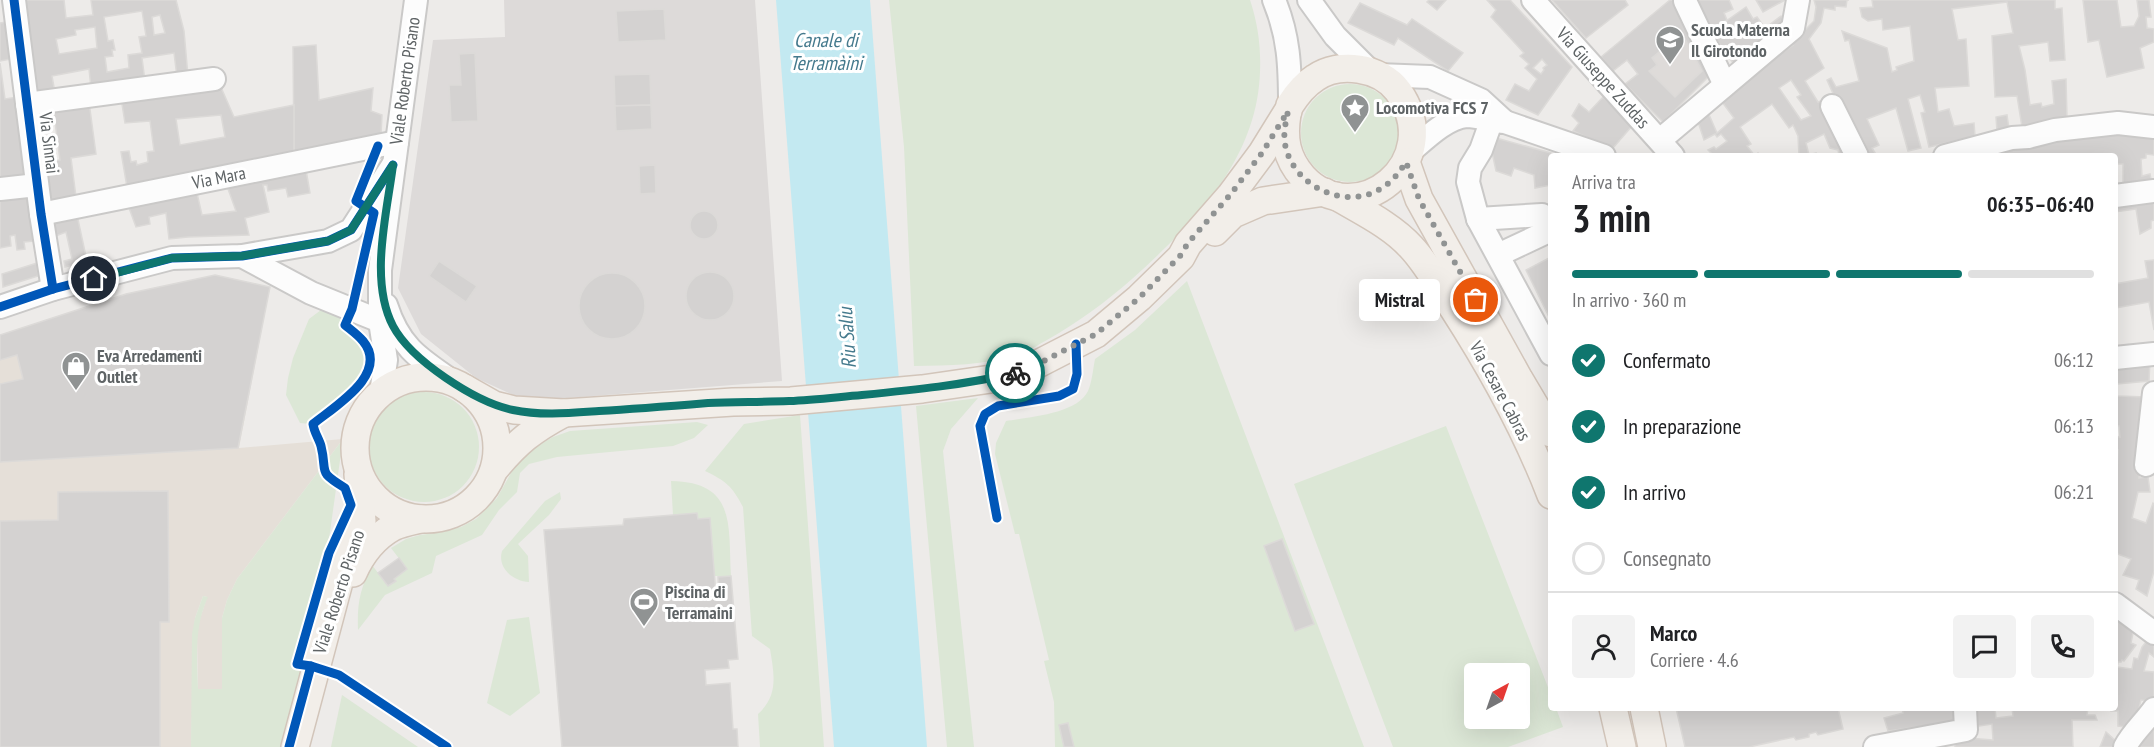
<!DOCTYPE html>
<html lang="it">
<meta charset="utf-8">
<style>
body{margin:0;font-family:"PT Sans Narrow",sans-serif;background:#f2f2f2;color:#202124;height:100vh;display:flex;flex-direction:column;font-size:22px;white-space:nowrap}
*{box-sizing:border-box;margin:0}
p{font-size:20px;color:#757577}
.icon{flex:none;width:33px;height:33px;fill:none;stroke:currentColor;stroke-width:2;stroke-linecap:round;stroke-linejoin:round}
.map{position:relative;flex:1;overflow:hidden}
.sheet{position:absolute;left:1548px;top:153px;width:570px;height:558px;display:flex;flex-direction:column;background:#fff;border-radius:6px;box-shadow:0 6px 24px #0002}
.sheet>*{flex:none}
.needle{width:39px;rotate:40deg}
.buttons{position:absolute;left:1464px;top:663px;display:grid;gap:12px}
.buttons a{display:grid;place-items:center;width:66px;height:66px;border-radius:6px;background:#fff;box-shadow:0 6px 24px #0002;font-size:30px}
.pin{position:absolute;display:grid;place-items:center;width:51px;height:51px;color:#fff;margin:-26px;border:3px solid #fff;border-radius:50%;box-shadow:0 2px 6px #0007}
.courier{position:absolute;display:grid;place-items:center;width:60px;height:60px;margin:-30px;border:4px solid #0f766e;border-radius:50%;background:#fff;color:#222;box-shadow:0 2px 8px #0007}
.bubble{position:absolute;height:42px;border-radius:6px;background:#fff;box-shadow:0 6px 24px #0002;font-size:20px;font-weight:800;line-height:42px;text-align:center}
.head em{font-style:normal;font-weight:800}
.head div{display:flex;flex-direction:column-reverse}
.head{display:flex;align-items:center;justify-content:space-between;height:102px;padding:0 24px}
h1{font-size:39px;font-weight:800;line-height:45px}
.bar{display:grid;grid-template-columns:repeat(4,1fr);gap:9px 6px;align-content:center;height:72px;padding:0 24px}
.bar i{height:8px;border-radius:4px;background:#e0e0e0}
.bar .on{background:#0f766e}
.bar p{grid-column:span 4}
.line{display:flex;align-items:center;gap:15px;padding:0 24px;border-top:2px solid #e0e0e0}
.line div{flex:1}
.round{display:grid;place-items:center;flex:none;width:63px;height:63px;border-radius:6px;background:#f2f2f2}
ol{padding:0 24px;list-style:none}
li{display:flex;align-items:center;gap:18px;height:66px}
li p{margin-inline-start:auto}
li .icon{padding:6px;border-radius:50%;background:#0f766e;color:#fff;stroke-width:4}
li:last-child{color:#757577}
li i{width:33px;height:33px;border:3px solid #e0e0e0;border-radius:50%}
.map>svg:first-child{display:block}
.commercial{fill:#e5dfd8}
.industrial{fill:#dddad9}
.education{fill:#dedbd9}
.green{fill:#dce7d6;fill-rule:evenodd}
.water{fill:#c3e9f1}
.building{fill:#d4d2d1;stroke:#dcdad8;stroke-width:1.5;fill-rule:evenodd}
.lines{fill:none;stroke-linecap:round;stroke-linejoin:round}
.minor-casing{stroke:#cac9c8;stroke-width:26}
.major-casing{stroke:#d2c5ba;stroke-width:30}
.minor{stroke:#fcfcfc;stroke-width:22}
.major{stroke:#f2eee9;stroke-width:27}
.cycleway-casing{stroke:#fff;stroke-width:13}
.cycleway{stroke:#0057b8;stroke-width:9}
.done{stroke:#909393;stroke-width:6;stroke-dasharray:0 10.8}
.route{stroke:#0f766e;stroke-width:8}
.labels{text-anchor:middle;stroke-width:6;stroke-linejoin:round;paint-order:stroke}
.poi-label{font-size:18px;font-weight:bold;fill:#5e6365;stroke:#fff;text-anchor:start}
.street-label{font-size:18px;fill:#5e6365;stroke:#fff}
.water-label{font-size:20px;font-style:italic;fill:#457a8d;stroke:#fff}
</style>
<div class="map">
<svg width="2154" height="747" viewBox="0 0 2154 747">
<rect width="100%" height="100%" fill="#edebe9"/>
<path class="commercial" d="M215 275 270 287 239 448 343 439 237 579 227 600 222 618V689H198L197 636 199 622 207 597 203 596 195 618 191 747H0V335L126 294Z"/>
<path class="industrial" d="M504 0H755L782 381 555 399 518 397 476 378 421 334 398 288 433 40 505 37Z"/>
<path class="education" d="M1670 0 1712 73 1663 122 1625 84 1637 74 1628 60 1613 71 1601 58Z"/>
<g class="green">
<path d="M889 0H1250C1258 24 1261 47 1260 72 1257 160 1194 223 1132 279 1106 302 1077 323 1047 340 1039 344 1031 350 1023 353 987 365 951 366 914 366L904 147Z"/>
<circle cx="1350" cy="133" r="49"/>
<path d="M1187 281 1364 747H1055L1054 702 1044 661 1049 660 1019 534H1015L995 454 996 443 1006 421C1029 417 1077 414 1088 391 1092 382 1093 369 1095 359L1135 330Z"/>
<path d="M328 308 347 315 348 329 368 352C367 358 367 366 365 371 352 395 325 403 310 424L300 423 286 395 288 378 293 358 309 319 321 310Z"/>
<circle cx="424" cy="447" r="55"/>
<path d="M978 398 951 429 943 451 974 747H947L916 406Z"/>
<path d="M800 415 824 747H760L758 714C779 695 774 674 770 649L752 636 743 507C732 486 726 481 705 471L744 424Z"/>
<path d="M697 422 708 425 694 438 673 446 557 457 529 464 520 473 517 492 499 510 482 535 436 556 432 573 385 595 358 630C357 603 360 589 372 565L388 586 395 581 394 579 407 569 391 548 406 539 420 535 443 532 461 527 476 519 497 498 516 464 532 449 553 437 570 431Z"/>
<path d="M1446 426 1551 695V708H1556L1563 727 1508 747H1393L1294 484ZM1474 674H1520V718H1474Z"/>
<path d="M343 439 323 582 308 648 281 747H191L192 634 195 618 203 596 208 597C194 627 197 657 198 689H222V618L227 600 237 579Z"/>
<path d="M671 481C737 482 728 526 731 576H714L710 519H698L697 513 673 515Z"/>
<path d="M560 492 561 499 549 515 518 544 528 556 529 582C513 581 497 568 502 551L545 501Z"/>
<path d="M529 617 540 693 510 716 487 703 507 620Z"/>
<path d="M342 695 418 747H331Z"/>
</g>
<path class="water" d="M776 0H870L927 747H834Z"/>
<g class="building">
<path d="M23 0H64L66 18 93 15 91 0H176L184 31 188 76 177 77 174 53 142 58 145 81 91 88 89 69 52 76 55 93 37 97ZM142 11 146 36 139 37 142 53 128 55 129 68 107 72 105 57 113 56 112 50H115L113 40 108 41 104 17ZM160 15 165 33 154 35 152 17ZM95 27 97 48 59 54 56 39 76 35 75 30Z"/>
<path d="M1429 0H1446L1437 10 1427 2Z"/>
<path d="M1487 0H1510L1572 67 1538 115 1506 100 1515 84 1529 91 1537 79 1525 68 1529 64 1520 56 1524 53 1491 17 1496 10ZM1542 59 1547 65 1543 68 1544 70 1541 74 1533 68Z"/>
<path d="M1552 0H1625L1628 5 1586 38Z"/>
<path d="M1670 0H1682L1712 73 1663 122 1625 84 1638 74 1627 60 1613 71 1601 57ZM1682 33 1702 71 1675 97 1649 71 1657 65 1652 58Z"/>
<path d="M1697 0H1729L1733 9 1724 13 1727 20 1711 28Z"/>
<path d="M1756 0H1785L1763 12Z"/>
<path d="M1814 0H1849H1847L1846 7 1835 6V10L1824 8 1821 23 1809 39 1824 68 1805 81 1818 102 1821 101 1826 109 1849 156H1839L1838 150 1830 148 1824 134 1806 143 1809 155 1816 153V156H1799L1798 136 1793 125 1789 128 1772 104 1740 127 1751 144 1747 146 1755 156 1758 153 1760 156H1714L1708 150 1714 147 1716 149 1727 141 1721 134 1717 137 1715 134 1704 140 1698 122 1707 110 1717 133 1734 118 1719 98 1793 45 1790 41 1805 30 1814 21 1816 7ZM1791 80 1801 95 1797 97 1811 116 1801 120 1779 88Z"/>
<path d="M1872 0H2055V9L2062 8 2065 60 2050 61 2048 42 2019 46 2025 70 2030 105 2041 103 2042 107 2054 104 2052 81 2066 79 2067 118 2022 127 2017 96 1995 97 1992 36 2013 33 2007 2 1952 9 1958 40 1966 39 1969 86 1935 88 1938 112 1949 109 1954 126 1974 123 1975 136 1929 147 1921 113 1925 112 1920 95 1908 99 1921 148 1908 151 1896 108 1867 119 1879 145 1872 148 1877 156H1861L1827 80 1831 78 1836 87 1859 81 1849 40 1845 41 1842 31 1887 48 1892 72 1897 70 1896 67 1914 61 1910 26 1883 30 1882 19 1868 21 1862 17 1860 8 1873 7Z"/>
<path d="M2083 0H2117L2121 27 2134 26 2139 16 2137 0H2149L2151 17H2146L2147 28 2154 29V42L2140 48 2144 68 2107 77 2099 40 2088 42Z"/>
<path d="M1360 3 1407 25 1412 19 1463 53 1448 71 1398 38 1394 45 1348 23Z"/>
<path d="M1746 7 1753 19 1757 17 1765 28 1781 16 1787 27 1735 66 1714 36 1728 26 1725 22Z"/>
<path d="M664 9 666 40 618 42 616 11Z"/>
<path d="M6 22 11 59 0 61V23Z"/>
<path d="M316 45 319 100 373 88 371 111 382 115 381 135 294 153 293 47Z"/>
<path d="M475 53 478 121 451 122 449 85H461L459 54Z"/>
<path d="M0 63 5 99 17 97 27 179 0 182Z"/>
<path d="M650 74 651 105 615 106 614 75Z"/>
<path d="M220 85 234 117 294 105V153L127 187 121 152 129 151 131 162 136 161 137 165 148 162 147 152 154 151 150 121 125 123 121 98ZM221 115 225 137 180 145 176 119Z"/>
<path d="M1603 97 1632 126 1612 149 1573 131 1579 123 1572 116 1579 104 1589 112Z"/>
<path d="M89 102 96 154 71 158 76 197 47 201 43 162 60 160 53 107Z"/>
<path d="M651 105 652 129 616 131 615 106Z"/>
<path d="M2007 115 2009 129 1997 131 1996 117Z"/>
<path d="M2154 132V155L2146 154V158L2141 159 2142 176 2150 174 2152 184 2123 188V164H2115V156H1964L2040 136Z"/>
<path d="M1496 138 1562 156H1551V178L1549 177 1551 185 1535 188 1534 175 1514 168 1511 176 1496 171 1492 152Z"/>
<path d="M655 165 656 193 640 194 639 166Z"/>
<path d="M306 170 310 193 288 197 286 188 268 191 267 185H263L269 212 245 218 249 235 188 237 169 239 166 213 149 217 150 224 136 227 128 205 197 193 202 215 236 211 227 186Z"/>
<path d="M2154 195V220L2151 221V228L2140 234 2136 209 2115 212V200Z"/>
<path d="M29 197 34 241 24 242 25 249 17 250 15 235 10 236 11 246 0 248V201Z"/>
<circle cx="704" cy="225" r="14"/>
<path d="M77 215 87 261 65 267 64 261 72 259 66 232 53 237 50 221Z"/>
<path d="M1551 257V321L1526 270Z"/>
<path d="M2154 260V330L2149 302 2115 308V284L2148 278 2145 261Z"/>
<path d="M439 261 477 286 466 302 429 276Z"/>
<path d="M37 263 38 276 3 287 2 274Z"/>
<circle cx="710" cy="296" r="24"/>
<circle cx="612" cy="306" r="33"/>
<path d="M215 275 270 287 238 448 0 462V384L23 379 17 355 0 360V335L126 294Z"/>
<path d="M2150 360 2149 381 2117 384V396L2147 397 2141 438 2139 478 2148 477 2150 492H2138L2132 518 2146 523 2153 503 2154 504V571L2147 596 2136 589 2139 580 2123 575 2131 559 2115 553V470H2117L2118 450H2115V436L2120 437 2119 426H2115V365Z"/>
<path d="M168 491 169 622H160V747H0V521L58 520V492Z"/>
<path d="M697 513 698 519 710 518 716 595H719L718 577 731 576 738 659 728 660 729 668 705 670 706 685 730 683 733 729H737L738 747H562L544 530 623 525 624 519Z"/>
<path d="M1282 539 1314 624 1295 631 1264 546Z"/>
<path d="M399 558 407 569 394 579 396 581 388 586 378 573Z"/>
<path d="M2115 617 2134 628 2131 643 2136 645 2124 661 2122 660 2121 662H2118L2117 667 2132 669 2134 658 2138 659 2142 647 2149 638 2154 642V657L2149 653 2144 671 2154 672V702L2141 700 2139 708 2148 712 2133 728 2118 726V711H2111V708H2115Z"/>
<path d="M1676 708H1838L1843 729 1818 735 1816 732 1809 734V737L1796 740 1794 737 1749 747H1685Z"/>
<path d="M1902 708H1959V721L1888 731 1884 718 1903 713Z"/>
<path d="M1971 708H1995L1996 718 2013 716 2012 708H2088L2087 715H2095L2097 720H2072L2073 747H1955L1956 737 1993 740 1992 724 1973 727Z"/>
<path d="M2154 719V747H2129Z"/>
<path d="M1068 723 1074 747H1064L1059 725Z"/>
<path d="M2106 732 2116 741 2114 747H2100Z"/>
</g>
<g class="lines">
<g class="minor-casing">
<g id="minor">
<path d="M14 0 41 214 53 289"/>
<path d="M1274 0C1289 36 1290 66 1290 105L1288 111"/>
<path d="M1309 0 1335 36 1371 72"/>
<path d="M1533 0 1673 156"/>
<path d="M1685 1 1725 85"/>
<path d="M1378 75 1430 77 1481 100 1505 122"/>
<path d="M27 104 214 79"/>
<path d="M1832 106 1857 156"/>
<path d="M1491 122 1481 150 1470 168 1468 182 1478 219 1551 354"/>
<path d="M1660 140 1793 28 1798 0"/>
<path d="M1410 152C1424 140 1447 117 1467 116 1480 116 1492 122 1505 122L1604 156"/>
<path d="M1945 156 2012 138 2028 137 2055 130 2118 123 2154 127"/>
<path d="M0 189 37 185"/>
<path d="M2115 196 2154 191"/>
<path d="M41 214 397 142"/>
<path d="M1478 219 1542 215 1551 226"/>
<path d="M1498 255 1551 230"/>
<path d="M242 256 311 293 380 321"/>
<path d="M386 305C399 346 418 358 452 381"/>
<path d="M0 307 53 289 172 258 242 256 328 241 351 230 393 165"/>
<path d="M2115 358 2154 354"/>
<path d="M381 393 386 360 380 321V270L416 0"/>
<path d="M2146 465 2154 393"/>
<path d="M2115 604 2154 633"/>
<path d="M1875 747 1966 730 1965 708"/>
<path d="M2125 747C2132 733 2145 722 2154 709"/>
</g>
</g>
<g class="major-casing">
<g id="major">
<path d="M1287 114C1283 138 1286 158 1303 177 1356 234 1448 162 1398 91 1380 67 1339 61 1315 78 1304 85 1297 94 1290 105"/>
<path d="M1406 162 1419 199 1519 379 1551 433"/>
<path d="M1336 196C1361 211 1391 225 1411 247 1428 265 1440 288 1453 308 1491 367 1526 430 1551 495"/>
<path d="M1215 232 1233 214 1263 201 1325 192"/>
<circle cx="426" cy="448" r="71"/>
<path d="M464 388 494 405 514 410 564 413 733 402 791 401 922 389 991 379 1028 369 1096 334 1139 298 1181 257 1188 244 1230 196 1262 153 1288 111"/>
<path d="M494 470C517 442 532 430 564 413"/>
<path d="M353 573C361 555 375 537 393 527 401 523 412 521 421 519"/>
<path d="M1613 708 1622 747"/>
<path d="M1644 708 1652 747"/>
<path d="M295 747 343 567 362 521 358 474"/>
</g>
</g>
<use href="#minor" class="minor"/>
<use href="#major" class="major"/>
<g class="cycleway-casing">
<g id="cycleway">
<path d="M14 0 41 214 53 289"/>
<path d="M378 146 356 201 374 213 352 309 345 325C351 330 358 335 363 341 390 374 335 406 313 424 314 432 319 439 321 446 328 474 316 470 345 488L351 505 329 553 297 664 311 666 339 675 447 747"/>
<path d="M0 307 53 289 172 258 242 256 328 241 351 230 393 165"/>
<path d="M997 518 980 426 985 414 998 406 1059 396 1073 389 1077 374 1076 344"/>
<path d="M289 747 311 666"/>
</g>
</g>
<use href="#cycleway" class="cycleway"/>
</g>
<g class="lines">
<path class="done" d="M1015 373 1028 369 1096 334 1139 298 1180 256 1188 243 1230 195 1262 153 1288 111C1286 122 1283 132 1285 144 1292 185 1344 211 1380 189 1392 182 1399 173 1406 162L1419 199 1476 300"/>
<path class="route" d="M94 279 172 258 242 256 328 241 351 230 393 165C387 213 369 280 393 326 411 360 475 402 513 410 541 416 571 413 599 411 635 409 672 406 708 403 735 402 762 402 789 401 814 400 838 397 862 395 913 390 964 385 1015 373"/>
</g>
<defs>
<g id="school-pin" transform="scale(1.5)"><path d="M0 17L-7.5 6A9.5 9.5 0 1 1 7.5 6Z" fill="#909393" stroke="#fff"/><path d="M0-5L7-2L0 1L-7-2ZM-4 1L0 2.5L4 1V4Q0 6-4 4Z" fill="#fff"/></g>
<g id="sight-pin" transform="scale(1.5)"><path d="M0 17L-7.5 6A9.5 9.5 0 1 1 7.5 6Z" fill="#909393" stroke="#fff"/><path d="M0-6L1.8-2.2L6-1.7L2.9 1.2L3.7 5.4L0 3.3L-3.7 5.4L-2.9 1.2L-6-1.7L-1.8-2.2Z" fill="#fff"/></g>
<g id="shop-pin" transform="scale(1.5)"><path d="M0 17L-7.5 6A9.5 9.5 0 1 1 7.5 6Z" fill="#909393" stroke="#fff"/><path d="M-5-2.5h2.3a2.7 3.5 0 0 1 5.4 0H5L5.5 6h-11ZM-1.5-2.5h3a1.5 2.3 0 0 0-3 0Z" fill="#fff"/></g>
<g id="stadium-pin" transform="scale(1.5)"><path d="M0 17L-7.5 6A9.5 9.5 0 1 1 7.5 6Z" fill="#909393" stroke="#fff"/><path d="M0-5a6.5 5 0 1 0 0 10a6.5 5 0 1 0 0-10ZM-3.5-1.8h7v3.6h-7Z" fill="#fff"/></g>
</defs>
<g fill-rule="evenodd">
<use href="#school-pin" x="1670" y="40"/>
<use href="#sight-pin" x="1355" y="108"/>
<use href="#shop-pin" x="76" y="366"/>
<use href="#stadium-pin" x="644" y="602"/>
</g>
<g class="labels">
<g class="poi-label">
<text x="1691" y="36">Scuola Materna<tspan x="1691" dy="21">Il Girotondo</tspan></text>
<text x="1376" y="114">Locomotiva FCS 7</text>
<text x="97" y="362">Eva Arredamenti<tspan x="97" dy="21">Outlet</tspan></text>
<text x="665" y="598">Piscina di<tspan x="665" dy="21">Terramaini</tspan></text>
</g>
<g class="street-label">
<text transform="translate(1603 78) rotate(48)" y="6">Via Giuseppe Zuddas</text>
<text transform="translate(405 81) rotate(-82)" y="6">Viale Roberto Pisano</text>
<text transform="translate(49 143) rotate(83)" y="6">Via Sinnai</text>
<text transform="translate(219 178) rotate(-11)" y="6">Via Mara</text>
<text transform="translate(1500 391) rotate(62)" y="6">Via Cesare Cabras</text>
<text transform="translate(339 592) rotate(-72)" y="6">Viale Roberto Pisano</text>
</g>
<g class="water-label">
<text x="826" y="47">Canale di<tspan x="826" dy="23">Terramàini</tspan></text>
<text transform="translate(847 338) rotate(-94)" y="7">Riu Saliu</text>
</g>
</g>
</svg>
<div class="buttons">
<a><svg class="needle" viewBox="-14 -14 28 28"><path d="M0-13l5 13h-10z" fill="#e53935"/><path d="M0 13l5-13h-10z" fill="#757577"/></svg></a>
</div>
<div class="pin" style="left:1476px;top:300px;background:#ea580c"><svg class="icon" aria-label="bag" viewBox="0 0 24 24"><path d="M5 8h14l-1 12H6zM9 8a3 3 0 0 1 6 0"/></svg></div>
<div class="pin" style="left:94px;top:279px;background:#1f2937"><svg class="icon" aria-label="home" viewBox="0 0 24 24"><path d="M3 11l9-7 9 7M6 9v11h12V9"/></svg></div>
<div class="courier" style="left:1015px;top:373px"><svg class="icon" aria-label="bike" viewBox="0 0 24 24"><circle cx="6" cy="16" r="4"/><circle cx="18" cy="16" r="4"/><path d="M6 16l4-8h5l3 8M10 8l3 8H6M13 5h3"/></svg></div>
<div class="bubble" style="left:1359px;top:279px;width:81px">Mistral</div>
<section class="sheet">
<div class="head"><div><h1>3 min</h1><p>Arriva tra</p></div><em>06:35–06:40</em></div>
<div class="bar"><i class="on"></i><i class="on"></i><i class="on"></i><i></i><p>In arrivo · 360 m</p></div>
<ol>
<li><svg class="icon" aria-label="check" viewBox="0 0 24 24"><path d="M5 12l5 5 9-10"/></svg>Confermato<p>06:12</p></li>
<li><svg class="icon" aria-label="check" viewBox="0 0 24 24"><path d="M5 12l5 5 9-10"/></svg>In preparazione<p>06:13</p></li>
<li><svg class="icon" aria-label="check" viewBox="0 0 24 24"><path d="M5 12l5 5 9-10"/></svg>In arrivo<p>06:21</p></li>
<li><i></i>Consegnato</li>
</ol>
<div class="line" style="height:108px"><a class="round"><svg class="icon" aria-label="person" viewBox="0 0 24 24"><circle cx="12" cy="8" r="4"/><path d="M4 21q1-7 8-7t8 7"/></svg></a><div><b>Marco</b><p>Corriere · 4.6</p></div><a class="round"><svg class="icon" aria-label="chat" viewBox="0 0 24 24"><path d="M4 5h16v11H9l-5 4z"/></svg></a><a class="round"><svg class="icon" aria-label="phone" viewBox="0 0 24 24"><path d="M5 4h4l2 5-3 2q2 4 5 5l2-3 5 2v4C11 20 4 13 5 4z"/></svg></a></div>
</section>
</div>
